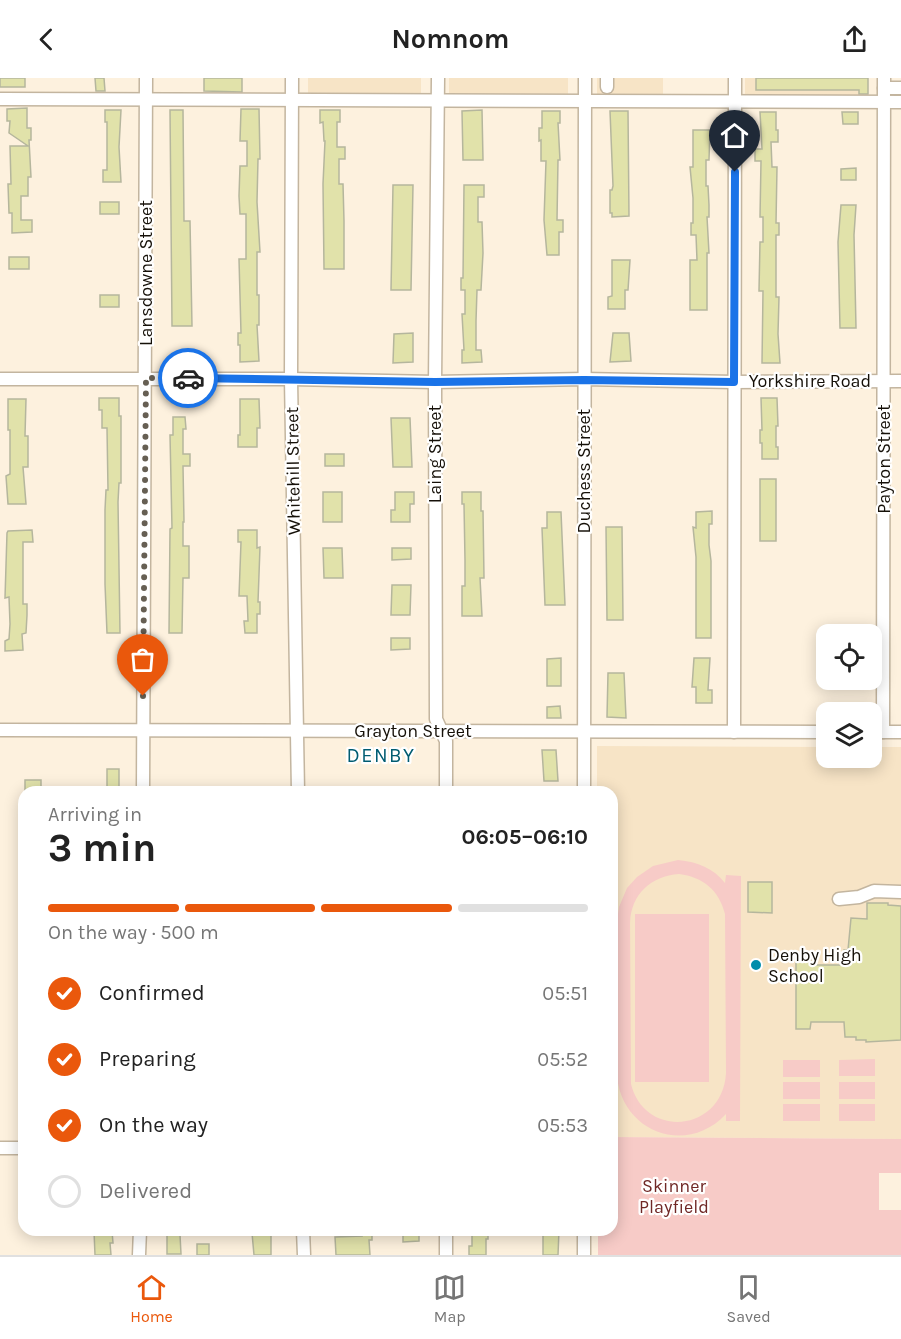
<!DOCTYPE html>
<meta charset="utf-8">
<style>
body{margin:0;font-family:Karla,sans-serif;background:#f6f6f6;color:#222;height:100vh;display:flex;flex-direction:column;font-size:22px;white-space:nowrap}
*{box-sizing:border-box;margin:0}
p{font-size:20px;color:#767676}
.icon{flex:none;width:33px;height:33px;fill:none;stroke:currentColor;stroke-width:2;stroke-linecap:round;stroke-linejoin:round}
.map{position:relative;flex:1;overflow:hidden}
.sheet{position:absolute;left:18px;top:708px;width:600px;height:450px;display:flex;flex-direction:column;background:#fff;border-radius:18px;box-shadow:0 3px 15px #0003}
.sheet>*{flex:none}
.controls{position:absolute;left:816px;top:546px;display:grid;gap:12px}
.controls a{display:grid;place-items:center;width:66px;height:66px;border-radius:12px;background:#fff;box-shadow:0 3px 15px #0003;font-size:30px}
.pin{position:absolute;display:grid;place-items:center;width:51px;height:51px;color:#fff;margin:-62px -26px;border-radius:50% 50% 50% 0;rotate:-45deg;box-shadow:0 0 6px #0007}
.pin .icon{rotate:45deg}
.courier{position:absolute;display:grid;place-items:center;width:60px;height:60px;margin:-30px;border:4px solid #1a73e8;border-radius:50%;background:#fff;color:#222;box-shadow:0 2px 8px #0007}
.overview em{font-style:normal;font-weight:700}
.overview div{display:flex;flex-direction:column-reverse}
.overview{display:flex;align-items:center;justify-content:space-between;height:102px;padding:0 30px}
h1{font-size:39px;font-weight:700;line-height:45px}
.bar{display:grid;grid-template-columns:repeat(4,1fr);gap:9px 6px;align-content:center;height:72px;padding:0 30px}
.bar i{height:8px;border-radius:4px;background:#e0e0e0}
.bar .on{background:#ea580c}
.bar p{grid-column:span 4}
ol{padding:0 30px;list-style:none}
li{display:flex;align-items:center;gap:18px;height:66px}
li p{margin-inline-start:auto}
li .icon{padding:6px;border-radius:50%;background:#ea580c;color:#fff;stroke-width:4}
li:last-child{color:#767676}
li i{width:33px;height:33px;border:3px solid #e0e0e0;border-radius:50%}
header{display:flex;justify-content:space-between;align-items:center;height:78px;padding:0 30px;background:#fff;font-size:27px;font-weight:700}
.menu{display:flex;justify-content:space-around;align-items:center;height:84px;border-top:2px solid #e0e0e0;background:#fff;font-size:16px;color:#767676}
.menu a{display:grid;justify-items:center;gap:3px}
.menu .on{color:#ea580c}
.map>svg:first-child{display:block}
.built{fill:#f7e4c6}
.green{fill:#f7cbc7;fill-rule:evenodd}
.building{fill:#e1e2aa;stroke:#b5b69d;stroke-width:1.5}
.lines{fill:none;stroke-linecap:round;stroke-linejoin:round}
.minor-casing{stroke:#c3b59f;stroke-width:15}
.minor{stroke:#fff;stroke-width:12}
.done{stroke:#665f53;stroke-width:6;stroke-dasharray:0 10.8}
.route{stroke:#1a73e8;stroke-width:8}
.poi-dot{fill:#018dab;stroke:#fff;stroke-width:2}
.labels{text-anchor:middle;stroke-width:4.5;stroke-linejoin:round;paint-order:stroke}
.street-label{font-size:18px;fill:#151008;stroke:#fff}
.poi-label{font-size:18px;fill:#151008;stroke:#fff;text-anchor:start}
.park-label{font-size:18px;fill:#702826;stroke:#fff}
.neighbourhood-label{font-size:20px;letter-spacing:1.5px;fill:#005c71;stroke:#fff}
</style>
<header><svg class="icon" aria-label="back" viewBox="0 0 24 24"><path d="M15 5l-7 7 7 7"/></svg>Nomnom<svg class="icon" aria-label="share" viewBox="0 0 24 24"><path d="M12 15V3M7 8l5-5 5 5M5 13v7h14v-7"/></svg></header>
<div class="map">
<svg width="901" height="1177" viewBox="0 0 901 1177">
<rect width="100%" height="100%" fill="#fdf1de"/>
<g class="built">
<rect x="308" y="0" width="113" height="19"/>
<path d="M449 0H568V20L449 21Z"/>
<rect x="597" y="0" width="66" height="20"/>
<rect x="745" y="0" width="123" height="19"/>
<path d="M597 668 826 669V680H872V669H901V1061L612 1059V714H597Z"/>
</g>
<g class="green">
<path d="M678 782C698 784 713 790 725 805L726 797 741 798 740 1043H726V1036C687 1078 623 1055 617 999V843L619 829 627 810 637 799 653 788ZM679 796C703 799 719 812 725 836L726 995C723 1054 645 1062 631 1006L630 845C631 816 651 798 679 796Z"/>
<rect x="635" y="836" width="74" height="168"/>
<path d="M875 981V998H839V982Z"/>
<rect x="783" y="982" width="37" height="17"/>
<rect x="783" y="1004" width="37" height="17"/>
<rect x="839" y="1004" width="36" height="17"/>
<rect x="783" y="1026" width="37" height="17"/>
<rect x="839" y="1026" width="36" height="17"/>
<path d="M612 1059 901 1061V1095H879V1132H901V1177H598V1152H612Z"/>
</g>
<g class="building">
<rect x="0" y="0" width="25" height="9"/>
<path d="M95 0H104L105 13H96Z"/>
<path d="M204 0H242V14L204 13Z"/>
<path d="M756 0H868V16H859V12H756Z"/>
<path d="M27 30V50H31V62H29L31 99H28V118H21V142H32V154L12 155V135H9L8 106H11L10 68H28L9 55 10 43H7V31Z"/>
<path d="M241 31H259L260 81H258L257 124 260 174H257V217H259V247H257L259 283 240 284V267H238V255H241L239 181H246V136H240L239 118 240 88H247V63H240Z"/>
<path d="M105 32H121L119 69 121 104H103V92H107V44H105Z"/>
<path d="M170 32H183L184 143H190L192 248H172Z"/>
<path d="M320 32H340V44H337V69H345V81H339V106H343L344 143V191H324L323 106 325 63H324L323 44 320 45Z"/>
<path d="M482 32 483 82H463L462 33Z"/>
<path d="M542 33H560V45H558L560 82H558L557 142H563V154H559V177H547L544 142 546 83H541V62L539 63V50H542Z"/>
<path d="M610 33H628L629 138 612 139V135H610V112H612L613 108Z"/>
<path d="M760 34H776V52H778V64H771L772 89H777L776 145H779V157H776V219H779L778 256 780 285H762L763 213H759L760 164H763V139H760L761 83H755V71H762Z"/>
<path d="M842 34H858V46H843Z"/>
<path d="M693 52H710L709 82H706V108H708L709 127V139H707L709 175H707V232H690V182H697L696 157H691V145H693V120L690 89H693Z"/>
<path d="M856 90V102H841V91Z"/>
<path d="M393 107H413L411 212H391Z"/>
<path d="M464 107H484V119H478V144H482L483 175 481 212H477L476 243V272H481L482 284 462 285V272H464L462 236H465V212H461V200H463Z"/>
<rect x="100" y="124" width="19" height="12"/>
<path d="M841 127H856L854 157 856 250H840L838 164Z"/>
<rect x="9" y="179" width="20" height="12"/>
<path d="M612 182H630L628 212H625V231H608V219L612 218Z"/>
<rect x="100" y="217" width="19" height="12"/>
<path d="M413 255V284L393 285 394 256Z"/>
<path d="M613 255H629L631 283 610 284Z"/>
<path d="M99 320H119V338H121V405H119L118 424 120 555H107L105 506V432L106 412H108L107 350H102V332H99Z"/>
<path d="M761 320H777L778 348H776V369H778V381H762V365H760V352H762Z"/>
<path d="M8 321H26L25 358H28V389H23L26 426H8L6 398 10 396V352H8Z"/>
<path d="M240 321H259L260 350H257V369H238V357H240Z"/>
<path d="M173 339H185L186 351H183V376H190V388H183L184 444H183V468H189V500H183L182 555H169L170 451 172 450 170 357H173Z"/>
<path d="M391 340H410L412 389H393Z"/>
<rect x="325" y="376" width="19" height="12"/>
<rect x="760" y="401" width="16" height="62"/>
<rect x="323" y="414" width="19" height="30"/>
<path d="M395 414H414V426H410V444H391V432H395Z"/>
<path d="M462 414H481V433H483L484 500H480L482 538H462V508H465V482L464 426H462Z"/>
<path d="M712 433V446H709V467L711 483V560H696V479L693 449 696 450V434Z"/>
<path d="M547 434H561L565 527H545L542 450H547Z"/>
<path d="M606 449H622L623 542H607Z"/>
<path d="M32 452 33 464H23V526H27V537L26 555 22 556 23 572 5 573V563L9 561 10 546 9 519 5 520 7 455 8 453Z"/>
<path d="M238 452H257V470L260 469 258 524H260V536H257V555H245L244 543H248L247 518H239L241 464H238Z"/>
<path d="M323 470H342L343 500H324Z"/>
<path d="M392 470H411V481L392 482Z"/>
<path d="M392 507H411L410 537H391Z"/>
<path d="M391 560H410V571L391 572Z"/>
<path d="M561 580V608H547V581Z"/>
<path d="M694 580H710L708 612H712V625H696V609H692Z"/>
<path d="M608 595H624L626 640 607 639Z"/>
<path d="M560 628 561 640H547V629Z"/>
<path d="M542 672H556L558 703H544Z"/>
<rect x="107" y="691" width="12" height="23"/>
<rect x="25" y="702" width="16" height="11"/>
<path d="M748 804H772V835L748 834Z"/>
<path d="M867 825H888V827L901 828V962L866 964V962H856V959H845L844 944H811L810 951H796V880H811L810 887H844V872H848L851 840 867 841Z"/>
<path d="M403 1152H419V1163L403 1164Z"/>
<path d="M472 1152H488V1161H486V1177H469V1168H472Z"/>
<path d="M543 1152H559L558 1177H543Z"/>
<path d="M94 1153H112L113 1165H110L111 1177H95Z"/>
<path d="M361 1154H372V1162H369L370 1177H336L335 1159 362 1158Z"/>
<path d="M252 1155H271V1177H254Z"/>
<path d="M167 1157H180L181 1176H167Z"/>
<rect x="197" y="1166" width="12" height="11"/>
</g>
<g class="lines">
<g class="minor-casing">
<g id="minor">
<path d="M292 0 291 301 298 714"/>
<path d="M438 0 435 304 436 641 446 663V714"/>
<path d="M607 9V0"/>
<path d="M884 10H901"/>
<path d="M0 21 901 24"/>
<path d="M0 301H291L435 304 584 301 734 304 901 303"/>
<path d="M0 652 826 654"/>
<path d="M734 654 735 0"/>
<path d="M872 654H901"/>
<path d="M883 654 884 0"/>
<path d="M143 714 146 0"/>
<path d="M584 714 585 0"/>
<path d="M839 821 859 819 874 813 901 814"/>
<path d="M0 1070H24"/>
<path d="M303 1152 304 1177"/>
<path d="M446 1152V1177"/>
<path d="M584 1152V1177"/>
<path d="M139 1177 140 1152"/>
</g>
</g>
<use href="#minor" class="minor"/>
</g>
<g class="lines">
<path class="done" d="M143 618 146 300H188"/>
<path class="route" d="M188 300 435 304 584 302 734 304 735 94"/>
</g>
<circle class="poi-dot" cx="756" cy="887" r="6"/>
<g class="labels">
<g class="street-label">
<text transform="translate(146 195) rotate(-90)" y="6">Lansdowne Street</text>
<text x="810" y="309">Yorkshire Road</text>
<text transform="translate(435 376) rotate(-90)" y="6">Laing Street</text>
<text transform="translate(884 381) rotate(-90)" y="6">Payton Street</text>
<text transform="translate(293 393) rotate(-91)" y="6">Whitehill Street</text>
<text transform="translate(584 393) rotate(-90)" y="6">Duchess Street</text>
<text x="413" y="659">Grayton Street</text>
</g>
<g class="poi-label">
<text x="768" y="883">Denby High<tspan x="768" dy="21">School</tspan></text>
</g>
<g class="park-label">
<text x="674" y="1114">Skinner<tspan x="674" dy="21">Playfield</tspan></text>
</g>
<g class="neighbourhood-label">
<text x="381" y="684">DENBY</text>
</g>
</g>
</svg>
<div class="controls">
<a><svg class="icon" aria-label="locate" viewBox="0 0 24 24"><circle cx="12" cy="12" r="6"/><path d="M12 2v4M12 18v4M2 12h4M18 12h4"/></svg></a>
<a><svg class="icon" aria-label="layers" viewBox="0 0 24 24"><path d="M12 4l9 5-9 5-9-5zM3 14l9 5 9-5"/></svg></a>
</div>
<div class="pin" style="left:143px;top:618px;background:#ea580c"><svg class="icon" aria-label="bag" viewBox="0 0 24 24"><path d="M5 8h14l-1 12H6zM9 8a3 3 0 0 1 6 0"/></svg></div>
<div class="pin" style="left:735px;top:94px;background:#1f2937"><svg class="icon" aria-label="home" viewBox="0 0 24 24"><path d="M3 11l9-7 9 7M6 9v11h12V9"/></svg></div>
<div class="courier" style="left:188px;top:300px"><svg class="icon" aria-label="car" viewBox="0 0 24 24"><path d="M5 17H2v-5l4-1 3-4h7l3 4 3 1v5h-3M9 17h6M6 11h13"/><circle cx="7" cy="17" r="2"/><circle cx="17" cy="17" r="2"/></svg></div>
<section class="sheet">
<div class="overview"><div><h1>3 min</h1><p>Arriving in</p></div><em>06:05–06:10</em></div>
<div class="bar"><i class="on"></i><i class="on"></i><i class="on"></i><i></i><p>On the way · 500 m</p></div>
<ol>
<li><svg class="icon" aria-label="check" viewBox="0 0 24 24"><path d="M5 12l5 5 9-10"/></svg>Confirmed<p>05:51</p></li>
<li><svg class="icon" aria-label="check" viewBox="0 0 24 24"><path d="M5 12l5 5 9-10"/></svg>Preparing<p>05:52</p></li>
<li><svg class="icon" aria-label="check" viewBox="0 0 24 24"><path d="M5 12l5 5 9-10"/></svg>On the way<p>05:53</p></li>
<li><i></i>Delivered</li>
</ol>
</section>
</div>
<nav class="menu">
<a class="on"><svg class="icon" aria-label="home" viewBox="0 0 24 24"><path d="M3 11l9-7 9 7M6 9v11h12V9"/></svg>Home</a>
<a><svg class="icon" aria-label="map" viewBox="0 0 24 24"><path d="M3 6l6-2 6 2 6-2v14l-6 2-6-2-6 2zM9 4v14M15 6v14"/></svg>Map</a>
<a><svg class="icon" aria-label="saved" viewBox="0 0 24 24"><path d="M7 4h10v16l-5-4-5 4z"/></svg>Saved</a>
</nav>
